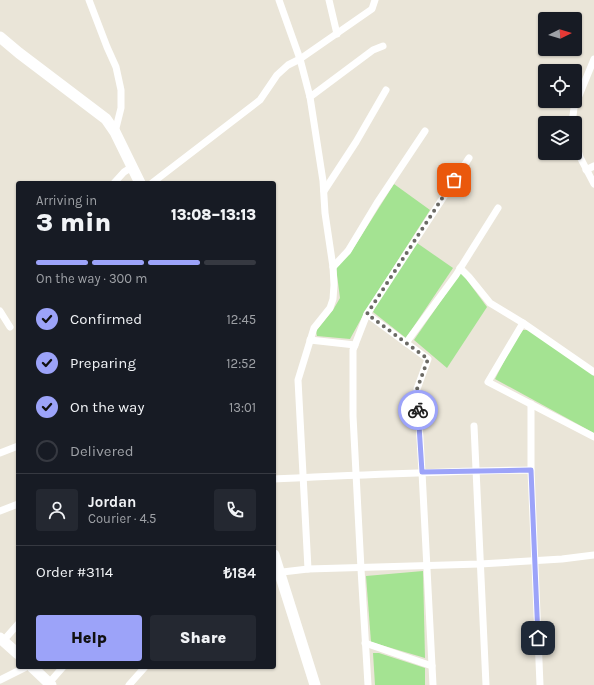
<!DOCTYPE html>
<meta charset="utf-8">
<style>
body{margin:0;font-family:Karla,sans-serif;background:#242831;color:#f1f3f6;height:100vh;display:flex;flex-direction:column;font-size:15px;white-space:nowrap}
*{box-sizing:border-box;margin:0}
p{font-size:13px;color:#9ea1a6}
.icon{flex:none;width:22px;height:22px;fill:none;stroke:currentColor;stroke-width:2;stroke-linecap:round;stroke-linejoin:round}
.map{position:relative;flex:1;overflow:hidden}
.side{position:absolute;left:16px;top:181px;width:260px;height:488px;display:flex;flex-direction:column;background:#171b24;border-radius:4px;box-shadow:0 1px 3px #0004}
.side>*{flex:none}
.needle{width:26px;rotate:85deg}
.tools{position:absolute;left:538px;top:12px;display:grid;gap:8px}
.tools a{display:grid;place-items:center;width:44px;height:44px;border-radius:4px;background:#171b24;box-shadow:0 1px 3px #0004;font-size:20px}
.pin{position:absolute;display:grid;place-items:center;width:34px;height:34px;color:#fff;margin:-17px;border-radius:8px;box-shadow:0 2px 6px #0006}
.courier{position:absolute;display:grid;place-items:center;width:40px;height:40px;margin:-20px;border:3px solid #9ca3f9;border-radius:50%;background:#fff;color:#222;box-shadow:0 1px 5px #0007}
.headline em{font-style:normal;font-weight:800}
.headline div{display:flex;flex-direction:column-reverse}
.headline{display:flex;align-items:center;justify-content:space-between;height:68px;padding:0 20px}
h1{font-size:26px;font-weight:800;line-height:30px}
.bar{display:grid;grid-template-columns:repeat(4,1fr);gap:6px 4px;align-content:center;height:48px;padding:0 20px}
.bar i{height:5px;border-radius:3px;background:#363941}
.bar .selected{background:#9ca3f9}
.bar p{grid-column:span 4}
.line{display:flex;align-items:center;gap:10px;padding:0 20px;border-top:1px solid #363941}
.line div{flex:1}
.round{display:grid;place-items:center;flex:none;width:42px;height:42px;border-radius:4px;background:#242831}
ol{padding:0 20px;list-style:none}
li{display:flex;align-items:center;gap:12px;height:44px}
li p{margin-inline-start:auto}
li .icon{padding:4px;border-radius:50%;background:#9ca3f9;color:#111;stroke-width:4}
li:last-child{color:#9ea1a6}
li i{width:22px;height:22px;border:2px solid #363941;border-radius:50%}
.action{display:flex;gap:8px;margin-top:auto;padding:8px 20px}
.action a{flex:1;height:46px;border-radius:4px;background:#9ca3f9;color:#111;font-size:16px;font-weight:800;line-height:46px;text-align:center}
.action a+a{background:#242831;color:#f1f3f6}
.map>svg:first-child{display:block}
.green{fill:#a4e392}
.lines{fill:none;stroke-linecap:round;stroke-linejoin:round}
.street{stroke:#fff;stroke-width:7}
.secondary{stroke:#fff;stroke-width:11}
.done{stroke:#6b6a65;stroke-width:4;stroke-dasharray:0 7.2}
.route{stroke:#9ca3f9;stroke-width:5}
</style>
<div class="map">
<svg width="594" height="685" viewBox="0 0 594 685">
<rect width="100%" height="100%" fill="#eae5d8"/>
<g class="green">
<path d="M394 184 430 210 366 310 350 339 317 336 316 331 333 310 340 298 336 267 351 252Z"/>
<path d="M417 243 453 268 406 338 373 312 377 303Z"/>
<path d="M461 272 487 307 447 368 414 340Z"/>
<path d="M523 330H531L594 375V433L495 379 513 344Z"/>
<path d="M423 571 425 658 371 642 366 576Z"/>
<path d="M373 653H379L425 668V685H375Z"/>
</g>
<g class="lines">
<g class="street">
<path d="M89 0 107 47 116 67 121 90V108L115 132"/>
<path d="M279 0 300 59 310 97 323 181 325 213 333 267 334 285 333 299 330 308 314 328 298 380 308 569"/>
<path d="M329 0 337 34"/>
<path d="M310 97 373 50 383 46"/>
<path d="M572 123 574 108 594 59"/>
<path d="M575 140 580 157 594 184"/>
<path d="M586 170 594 166"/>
<path d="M114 183 124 172 132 167"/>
<path d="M152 183 260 100 277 75 288 65 300 59 372 9 375 0"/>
<path d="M324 191 356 142 386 90"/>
<path d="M333 267 348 251 377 203 425 131"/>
<path d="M460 268 469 277 490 303 523 323"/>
<path d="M0 311 10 327"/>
<path d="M367 314 428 359 417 389 422 472 433 685"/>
<path d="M310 340 355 345"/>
<path d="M406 343 456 275 498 208"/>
<path d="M594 372 523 323 488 382 594 437"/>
<path d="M474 426 486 685"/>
<path d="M0 453 18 446"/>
<path d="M531 470V404"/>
<path d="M274 479C360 475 445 471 531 470L540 685"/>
<path d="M0 511 18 504"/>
<path d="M274 573 308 569 480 564 562 559 594 555"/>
<path d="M3 641 18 624"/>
<path d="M365 643 432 666"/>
<path d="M0 680 26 667"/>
<path d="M49 683 63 667"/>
<path d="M129 685 145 667"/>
<path d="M368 685 361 569 353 416V350L367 314 469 158"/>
</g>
<g class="secondary">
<path d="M0 37 19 53 106 119 115 132 140 183"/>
<path d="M274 555 315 685"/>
<path d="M0 638 18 654"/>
<path d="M32 667 51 685"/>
</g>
</g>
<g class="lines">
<path class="done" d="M418 410 417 389 428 359 367 314 454 180"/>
<path class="route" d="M418 410 422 472 531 470 538 638"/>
</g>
</svg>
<div class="tools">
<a><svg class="needle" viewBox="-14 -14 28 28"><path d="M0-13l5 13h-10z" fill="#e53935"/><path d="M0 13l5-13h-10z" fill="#9ea1a6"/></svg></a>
<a><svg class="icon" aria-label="locate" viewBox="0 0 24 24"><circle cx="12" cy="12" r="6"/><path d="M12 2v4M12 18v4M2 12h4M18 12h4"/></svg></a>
<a><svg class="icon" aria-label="layers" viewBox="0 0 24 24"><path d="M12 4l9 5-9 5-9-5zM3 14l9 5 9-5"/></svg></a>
</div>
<div class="pin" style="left:454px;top:180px;background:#ea580c"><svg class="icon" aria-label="bag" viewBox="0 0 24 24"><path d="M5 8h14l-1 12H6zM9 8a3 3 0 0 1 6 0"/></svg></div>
<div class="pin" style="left:538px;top:638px;background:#1f2937"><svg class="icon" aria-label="home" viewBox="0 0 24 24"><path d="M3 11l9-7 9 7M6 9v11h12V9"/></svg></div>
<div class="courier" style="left:418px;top:410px"><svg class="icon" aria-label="bike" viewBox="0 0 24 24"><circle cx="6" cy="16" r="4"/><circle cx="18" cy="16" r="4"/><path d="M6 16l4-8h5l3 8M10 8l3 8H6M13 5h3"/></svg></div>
<section class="side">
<div class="headline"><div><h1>3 min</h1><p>Arriving in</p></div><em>13:08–13:13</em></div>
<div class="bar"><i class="selected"></i><i class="selected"></i><i class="selected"></i><i></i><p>On the way · 300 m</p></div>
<ol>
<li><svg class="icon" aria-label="check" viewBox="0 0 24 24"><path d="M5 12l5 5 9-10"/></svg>Confirmed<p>12:45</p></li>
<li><svg class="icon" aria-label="check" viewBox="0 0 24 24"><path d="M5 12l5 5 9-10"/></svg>Preparing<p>12:52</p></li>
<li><svg class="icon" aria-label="check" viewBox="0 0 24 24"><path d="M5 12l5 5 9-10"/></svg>On the way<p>13:01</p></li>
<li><i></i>Delivered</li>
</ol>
<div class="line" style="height:72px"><a class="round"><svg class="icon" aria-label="person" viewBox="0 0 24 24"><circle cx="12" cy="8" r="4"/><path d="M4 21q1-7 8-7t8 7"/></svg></a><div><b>Jordan</b><p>Courier · 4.5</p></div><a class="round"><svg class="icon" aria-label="phone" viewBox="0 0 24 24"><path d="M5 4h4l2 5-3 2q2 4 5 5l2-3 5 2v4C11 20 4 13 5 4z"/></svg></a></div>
<div class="line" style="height:52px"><div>Order #3114</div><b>₺184</b></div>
<div class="action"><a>Help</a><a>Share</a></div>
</section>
</div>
